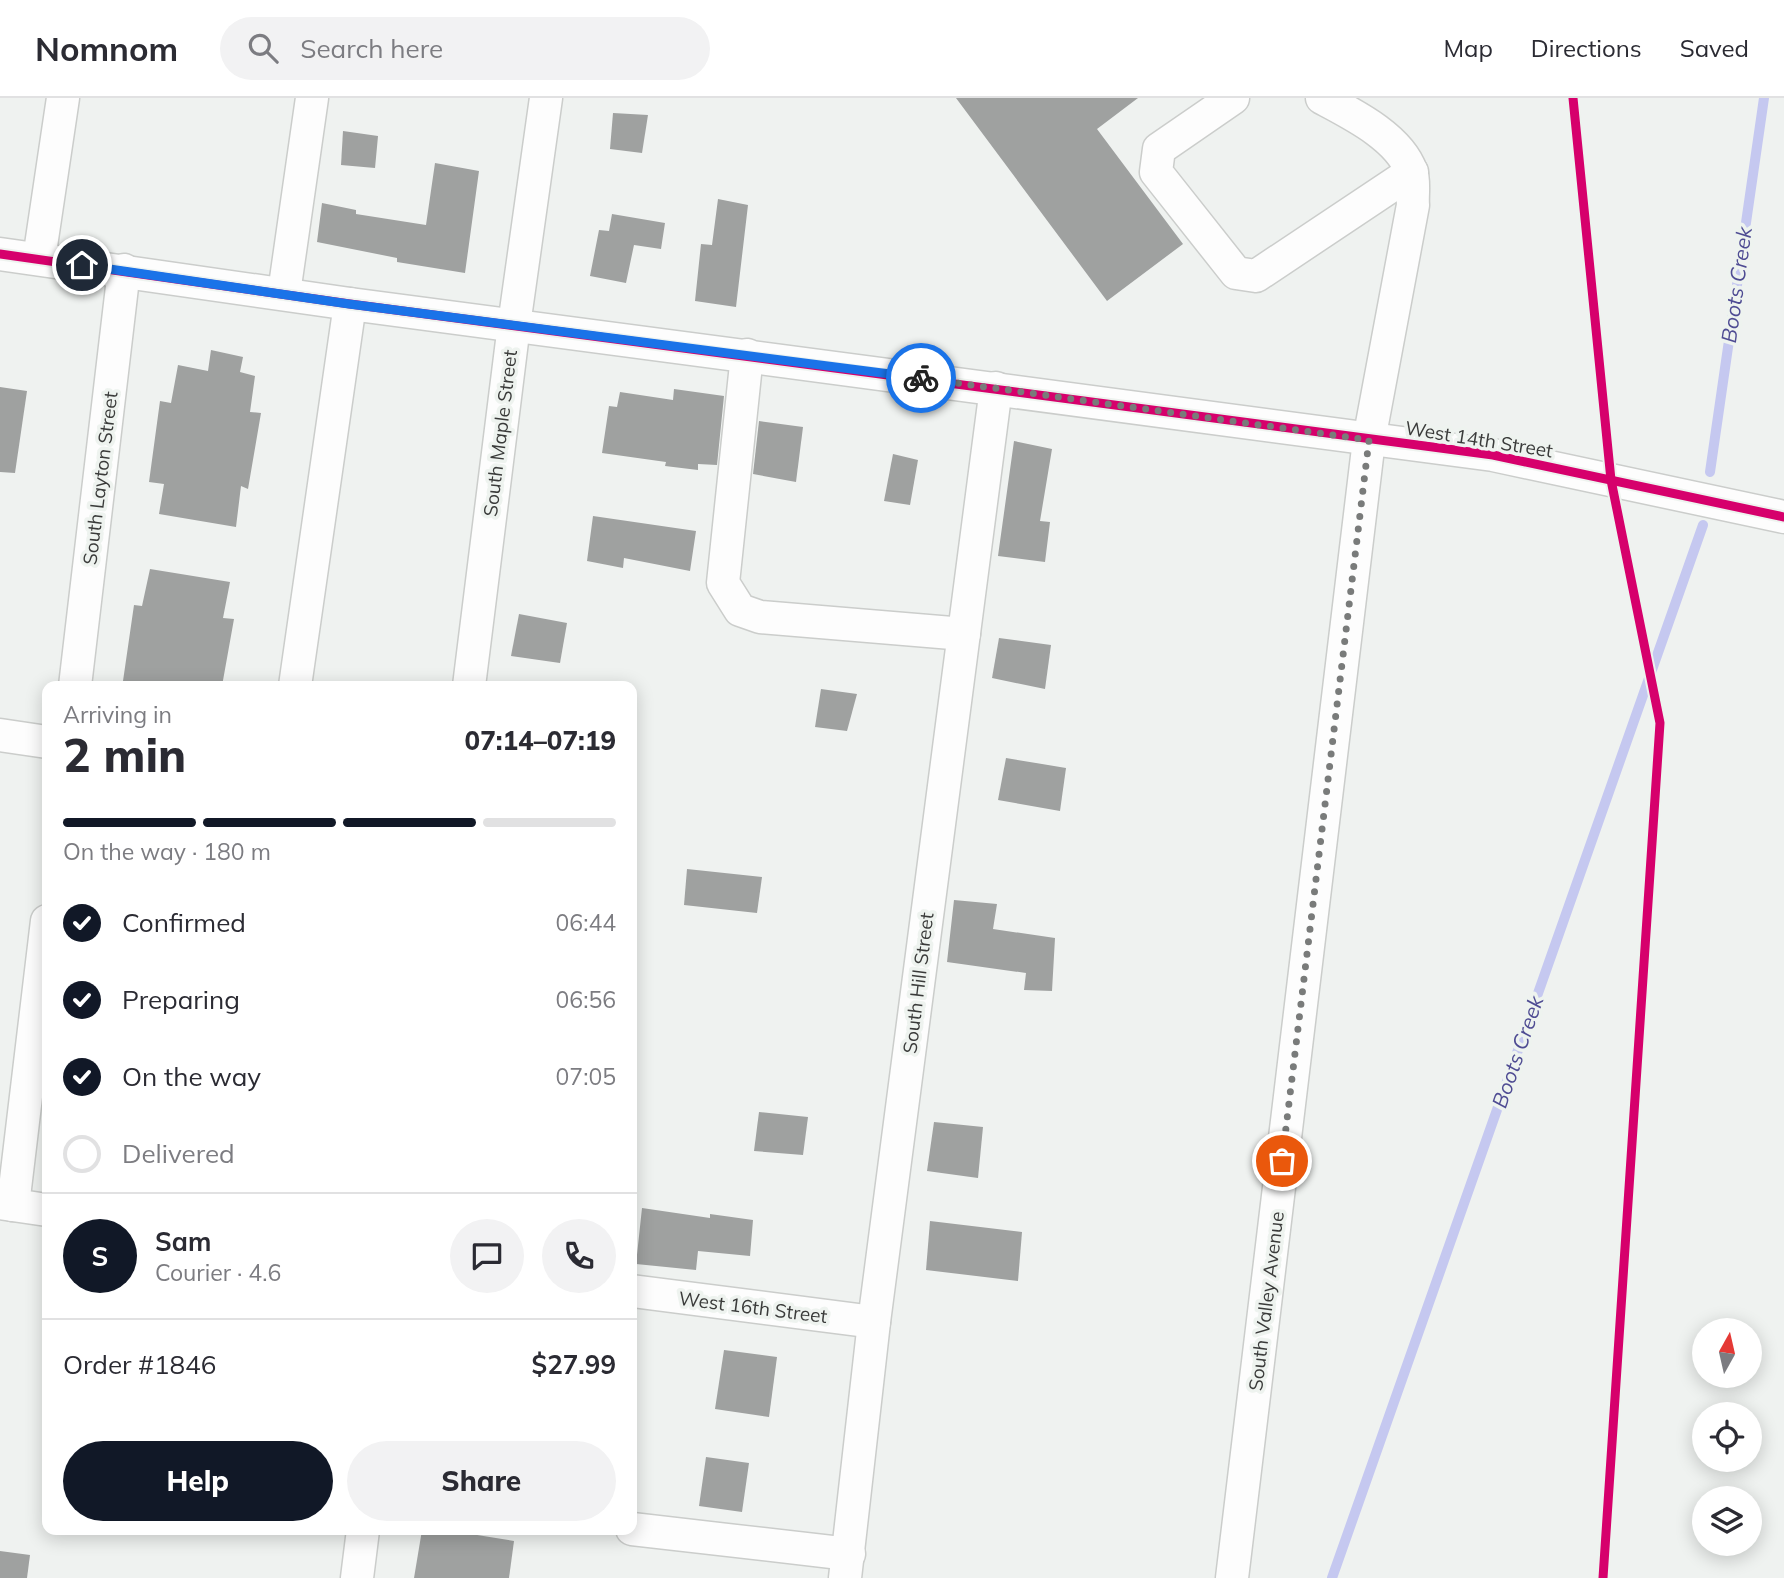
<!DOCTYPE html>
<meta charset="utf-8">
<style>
body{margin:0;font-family:Mulish,sans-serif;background:#f2f2f3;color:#2b2b33;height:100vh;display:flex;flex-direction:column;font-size:26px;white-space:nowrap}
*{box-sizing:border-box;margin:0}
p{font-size:23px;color:#7c7c81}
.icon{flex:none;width:38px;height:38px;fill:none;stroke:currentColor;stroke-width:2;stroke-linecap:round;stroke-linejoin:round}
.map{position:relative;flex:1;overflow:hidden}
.side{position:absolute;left:42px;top:583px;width:595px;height:854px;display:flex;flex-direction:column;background:#fff;border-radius:14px;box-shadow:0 4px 18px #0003}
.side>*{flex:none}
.needle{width:46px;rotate:8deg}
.buttons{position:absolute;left:1692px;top:1220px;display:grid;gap:14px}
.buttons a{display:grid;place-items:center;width:70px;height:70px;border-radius:50%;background:#fff;box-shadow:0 4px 18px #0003;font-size:35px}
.pin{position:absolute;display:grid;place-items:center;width:60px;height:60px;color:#fff;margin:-30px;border:4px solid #fff;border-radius:50%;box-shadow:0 2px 7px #0007}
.courier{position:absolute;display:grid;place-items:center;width:70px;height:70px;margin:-35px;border:5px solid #1a73e8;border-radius:50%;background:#fff;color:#222;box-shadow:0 2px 9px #0007}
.summary em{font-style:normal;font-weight:800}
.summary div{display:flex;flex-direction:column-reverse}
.summary{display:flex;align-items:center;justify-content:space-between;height:119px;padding:0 21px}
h1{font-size:46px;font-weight:800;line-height:52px}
.bar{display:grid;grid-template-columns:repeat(4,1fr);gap:10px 7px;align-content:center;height:84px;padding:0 21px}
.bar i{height:9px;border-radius:5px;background:#e1e1e2}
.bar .on{background:#111827}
.bar p{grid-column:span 4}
.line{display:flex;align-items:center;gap:18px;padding:0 21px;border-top:2px solid #e1e1e2}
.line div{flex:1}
.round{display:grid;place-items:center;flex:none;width:74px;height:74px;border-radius:37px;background:#f2f2f3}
ol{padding:0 21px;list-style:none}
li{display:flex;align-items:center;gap:21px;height:77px}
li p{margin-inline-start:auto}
li .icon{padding:7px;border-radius:50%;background:#111827;color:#fff;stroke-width:4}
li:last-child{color:#7c7c81}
li i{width:38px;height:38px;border:4px solid #e1e1e2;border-radius:50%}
.cta{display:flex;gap:14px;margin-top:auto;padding:14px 21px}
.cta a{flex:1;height:80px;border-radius:42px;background:#111827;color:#fff;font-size:28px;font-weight:800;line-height:80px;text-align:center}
.cta a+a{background:#f2f2f3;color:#2b2b33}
header{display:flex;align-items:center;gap:42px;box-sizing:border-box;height:98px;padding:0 35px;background:#fff;border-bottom:2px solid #e1e1e2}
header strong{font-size:33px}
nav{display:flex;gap:38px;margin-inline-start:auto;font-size:24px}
.search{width:490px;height:63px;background:#f2f2f3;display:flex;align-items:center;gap:18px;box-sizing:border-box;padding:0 24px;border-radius:38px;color:#7c7c81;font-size:26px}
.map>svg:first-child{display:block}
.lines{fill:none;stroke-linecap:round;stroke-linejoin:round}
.stream{stroke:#c5c8f0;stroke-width:10}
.building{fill:#9fa1a0}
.minor-casing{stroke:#cbcdcb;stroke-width:35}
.minor{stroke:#fdfdfd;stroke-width:32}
.cycleway-casing{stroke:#eef3ef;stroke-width:13}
.cycleway{stroke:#d6006c;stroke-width:9}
.done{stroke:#797b7a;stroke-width:7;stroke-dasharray:0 12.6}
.route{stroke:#1a73e8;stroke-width:9}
.labels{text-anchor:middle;stroke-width:7;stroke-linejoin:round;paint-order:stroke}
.street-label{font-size:19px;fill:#3a3b3a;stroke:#eef3ef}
.water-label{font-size:21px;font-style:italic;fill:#4f4c93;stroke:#eef3ef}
</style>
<header>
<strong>Nomnom</strong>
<div class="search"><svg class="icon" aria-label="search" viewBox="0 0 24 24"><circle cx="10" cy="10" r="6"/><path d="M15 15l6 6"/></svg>Search here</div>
<nav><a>Map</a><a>Directions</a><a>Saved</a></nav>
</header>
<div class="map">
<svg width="1784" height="1480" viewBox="0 0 1784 1480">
<rect width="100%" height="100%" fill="#eff2f0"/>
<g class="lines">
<g class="stream">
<path d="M1710 374 1764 0"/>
<path d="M1332 1480 1703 427"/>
</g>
</g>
<g class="building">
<path d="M956 0H1138L1097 31 1183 146 1107 203Z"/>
<path d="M613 15 648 17 642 55 610 51Z"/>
<path d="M343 33 378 38 375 70 341 67Z"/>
<path d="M435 65 479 73 465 175 397 164V160L317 144 322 105 356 112V116L426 127Z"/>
<path d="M718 101 748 107 736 209 695 203 701 146 712 147Z"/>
<path d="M612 116 665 125 661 151 634 147 626 185 590 178 599 132 609 133Z"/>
<path d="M211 252 243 259 240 274 255 278 250 314 261 315 248 391 241 388 236 429 159 416 164 386 149 384 160 303 171 305 178 267 208 273Z"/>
<path d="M0 289 27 293 15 375 0 374Z"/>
<path d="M674 291 724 298 717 367 698 366V372L665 368 666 364 602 355 609 308 617 309 620 294 673 302Z"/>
<path d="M759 323 803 329 796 384 753 376Z"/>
<path d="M1014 343 1052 351 1040 423 1050 424 1045 464 998 458Z"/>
<path d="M893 356 918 362 910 407 884 403Z"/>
<path d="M593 418 696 433 690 473 624 460 623 470 587 463Z"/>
<path d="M150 471 230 484 223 520 234 521 222 588H133L134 585 123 583 134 507 142 508Z"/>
<path d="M519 516 567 525 560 565 511 558Z"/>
<path d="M999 540 1051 547 1045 591 992 580Z"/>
<path d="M821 591 857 596 847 633 815 629Z"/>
<path d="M1006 660 1066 670 1060 713 998 702Z"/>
<path d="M687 771 762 779 757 815 684 807Z"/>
<path d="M954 802 997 806 993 831 1055 840 1052 893 1024 892 1026 875 947 864Z"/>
<path d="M759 1014 808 1019 803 1057 754 1053Z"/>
<path d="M934 1024 983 1029 978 1080 927 1073Z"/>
<path d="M642 1110 710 1120V1116L753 1122 750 1158 698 1153 696 1172 636 1166Z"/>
<path d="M930 1123 1022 1134 1018 1183 926 1172Z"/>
<path d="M724 1252 777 1259 769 1319 715 1311Z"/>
<path d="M706 1359 749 1365 742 1414 699 1408Z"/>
<path d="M422 1432H446L514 1443 509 1480H414Z"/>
<path d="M0 1453 30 1457 27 1480H0Z"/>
</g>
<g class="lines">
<g class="minor-casing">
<g id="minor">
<path d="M1233 0 1159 51 1156 74 1236 175 1256 178 1412 74"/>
<path d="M0 156 350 206 1493 357 1784 419"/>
<path d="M39 161 63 0"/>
<path d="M284 195 312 0"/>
<path d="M747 257 723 485 740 512 760 519 964 536"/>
<path d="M75 588 124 172"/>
<path d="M295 588 350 206"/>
<path d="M469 588 514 227 546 0"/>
<path d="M0 637 47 644"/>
<path d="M0 1105 47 1112"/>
<path d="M13 1107 47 823"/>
<path d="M632 1193 874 1224"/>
<path d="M632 1431 849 1456"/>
<path d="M357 1480 363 1432"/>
<path d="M845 1480 874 1224 996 290"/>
<path d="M1232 1480 1369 342 1413 107C1412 97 1415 83 1411 73 1399 39 1352 16 1322 0"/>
</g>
</g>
<use href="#minor" class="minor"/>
<g class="cycleway-casing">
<g id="cycleway">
<path d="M1573 0 1611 382 1660 625 1603 1480"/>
<path d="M0 156 350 206 1493 357 1784 419"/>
</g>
</g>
<use href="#cycleway" class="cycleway"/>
</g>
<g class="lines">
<path class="done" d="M921 280 1369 342 1282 1063"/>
<path class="route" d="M82 167 349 206 921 280"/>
</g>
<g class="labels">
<g class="street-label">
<text transform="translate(500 335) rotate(-83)" y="7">South Maple Street</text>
<text transform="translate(1479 341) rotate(9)" y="7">West 14th Street</text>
<text transform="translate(100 380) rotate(-83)" y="7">South Layton Street</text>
<text transform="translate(918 885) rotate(-83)" y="7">South Hill Street</text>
<text transform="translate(1266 1203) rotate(-83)" y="7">South Valley Avenue</text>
<text transform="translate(753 1209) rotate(7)" y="7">West 16th Street</text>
</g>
<g class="water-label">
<text transform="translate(1737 187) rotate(-82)" y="7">Boots Creek</text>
<text transform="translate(1518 954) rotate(-71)" y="7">Boots Creek</text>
</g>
</g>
</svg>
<div class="buttons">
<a><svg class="needle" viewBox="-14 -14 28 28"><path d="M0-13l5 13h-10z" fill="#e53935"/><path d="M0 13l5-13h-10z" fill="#7c7c81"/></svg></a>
<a><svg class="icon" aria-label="locate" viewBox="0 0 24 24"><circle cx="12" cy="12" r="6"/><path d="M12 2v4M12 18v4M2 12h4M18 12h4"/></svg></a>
<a><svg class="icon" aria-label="layers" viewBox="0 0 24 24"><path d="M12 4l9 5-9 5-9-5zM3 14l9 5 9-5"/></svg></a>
</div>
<div class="pin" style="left:1282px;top:1063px;background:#ea580c"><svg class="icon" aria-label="bag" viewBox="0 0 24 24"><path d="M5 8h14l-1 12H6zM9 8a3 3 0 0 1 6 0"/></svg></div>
<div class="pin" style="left:82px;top:167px;background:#1f2937"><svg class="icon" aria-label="home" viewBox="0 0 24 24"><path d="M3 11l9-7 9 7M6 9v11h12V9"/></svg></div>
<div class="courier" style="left:921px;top:280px"><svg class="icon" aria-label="bike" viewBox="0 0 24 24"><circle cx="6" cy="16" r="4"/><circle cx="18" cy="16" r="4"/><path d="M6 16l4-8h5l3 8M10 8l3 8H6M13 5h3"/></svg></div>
<section class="side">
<div class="summary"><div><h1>2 min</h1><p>Arriving in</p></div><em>07:14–07:19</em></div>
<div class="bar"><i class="on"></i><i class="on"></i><i class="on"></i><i></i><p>On the way · 180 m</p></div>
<ol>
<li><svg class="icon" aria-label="check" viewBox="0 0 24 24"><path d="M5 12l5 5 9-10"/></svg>Confirmed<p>06:44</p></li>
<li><svg class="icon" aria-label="check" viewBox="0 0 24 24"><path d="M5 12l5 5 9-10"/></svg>Preparing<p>06:56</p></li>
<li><svg class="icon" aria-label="check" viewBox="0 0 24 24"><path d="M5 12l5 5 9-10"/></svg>On the way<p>07:05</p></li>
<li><i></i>Delivered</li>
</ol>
<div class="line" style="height:126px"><b class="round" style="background:#111827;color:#fff">S</b><div><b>Sam</b><p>Courier · 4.6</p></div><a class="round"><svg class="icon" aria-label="chat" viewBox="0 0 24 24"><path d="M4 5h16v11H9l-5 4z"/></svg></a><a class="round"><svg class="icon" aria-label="phone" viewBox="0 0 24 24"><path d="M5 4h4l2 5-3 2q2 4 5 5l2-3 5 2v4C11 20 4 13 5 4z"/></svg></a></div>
<div class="line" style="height:91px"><div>Order #1846</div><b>$27.99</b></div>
<div class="cta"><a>Help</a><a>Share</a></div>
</section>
</div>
